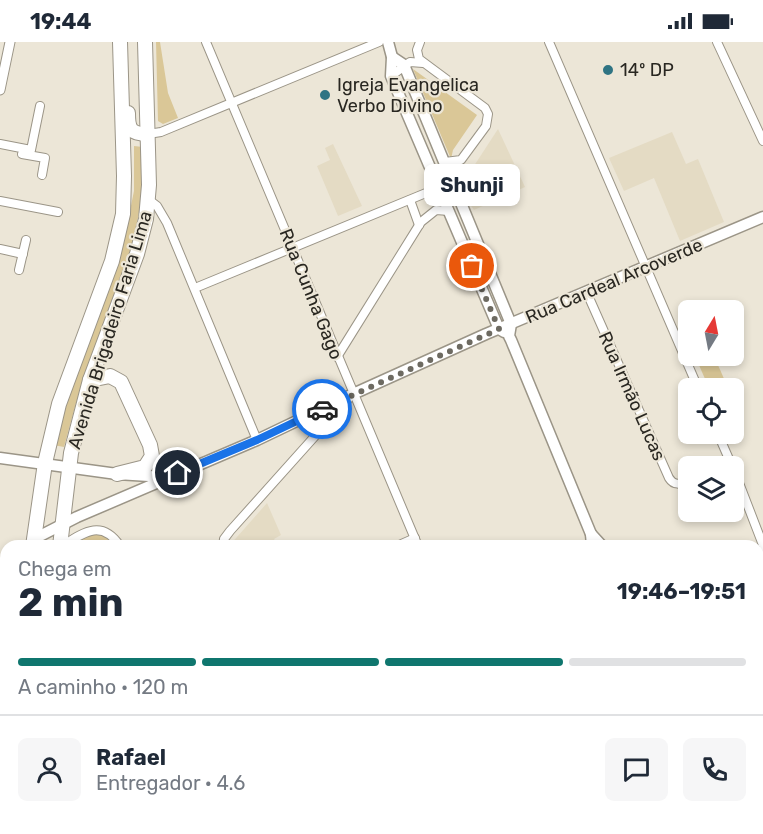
<!DOCTYPE html>
<html lang="pt">
<meta charset="utf-8">
<style>
body{margin:0;font-family:Rubik,sans-serif;background:#f6f6f7;color:#1f2937;height:100vh;display:flex;flex-direction:column;font-size:22px;white-space:nowrap}
*{box-sizing:border-box;margin:0}
p{font-size:20px;color:#747a83}
.icon{flex:none;width:33px;height:33px;fill:none;stroke:currentColor;stroke-width:2;stroke-linecap:round;stroke-linejoin:round}
.map{position:relative;flex:1;overflow:hidden}
.drawer{position:absolute;left:0px;top:498px;width:764px;height:294px;display:flex;flex-direction:column;background:#fff;border-radius:18px 18px 0 0;box-shadow:0 3px 9px #0003}
.drawer>*{flex:none}
.needle{width:39px;rotate:10deg}
.tools{position:absolute;left:678px;top:258px;display:grid;gap:12px}
.tools a{display:grid;place-items:center;width:66px;height:66px;border-radius:9px;background:#fff;box-shadow:0 3px 9px #0003;font-size:30px}
.pin{position:absolute;display:grid;place-items:center;width:51px;height:51px;color:#fff;margin:-26px;border:3px solid #fff;border-radius:50%;box-shadow:0 2px 6px #0007}
.courier{position:absolute;display:grid;place-items:center;width:60px;height:60px;margin:-30px;border:4px solid #1a73e8;border-radius:50%;background:#fff;color:#222;box-shadow:0 2px 8px #0007}
.bubble{position:absolute;height:42px;border-radius:9px;background:#fff;box-shadow:0 3px 9px #0003;font-size:20px;font-weight:700;line-height:42px;text-align:center}
.headline em{font-style:normal;font-weight:700}
.headline div{display:flex;flex-direction:column-reverse}
.headline{display:flex;align-items:center;justify-content:space-between;height:102px;padding:0 18px}
h1{font-size:39px;font-weight:700;line-height:45px}
.bar{display:grid;grid-template-columns:repeat(4,1fr);gap:9px 6px;align-content:center;height:72px;padding:0 18px}
.bar i{height:8px;border-radius:4px;background:#e0e1e3}
.bar .active{background:#0f766e}
.bar p{grid-column:span 4}
.line{display:flex;align-items:center;gap:15px;padding:0 18px;border-top:2px solid #e0e1e3}
.line div{flex:1}
.round{display:grid;place-items:center;flex:none;width:63px;height:63px;border-radius:9px;background:#f6f6f7}
.status{display:flex;justify-content:space-between;align-items:center;height:42px;padding:0 30px;background:#fff;direction:ltr}
.status svg{height:16px;fill:currentColor}
.map>svg:first-child{display:block}
.built{fill:#e4dbc4}
.green{fill:#dac797}
.lines{fill:none;stroke-linecap:round;stroke-linejoin:round}
.minor-casing{stroke:#9b9587;stroke-width:10}
.tertiary-casing{stroke:#9b9587;stroke-width:11}
.secondary-casing{stroke:#9b9587;stroke-width:13}
.trunk-casing{stroke:#9b9587;stroke-width:16}
.minor{stroke:#fff;stroke-width:8}
.tertiary{stroke:#fff;stroke-width:9}
.secondary{stroke:#fff;stroke-width:10}
.trunk{stroke:#fff;stroke-width:14}
.done{stroke:#6d6a61;stroke-width:6;stroke-dasharray:0 10.8}
.route{stroke:#1a73e8;stroke-width:8}
.poi-dot{fill:#2f7483;stroke:#ece6d7;stroke-width:2}
.labels{text-anchor:middle;stroke-width:4.5;stroke-linejoin:round;paint-order:stroke}
.poi-label{font-size:18px;fill:#292721;stroke:#ece6d7;text-anchor:start}
.street-label{font-size:18px;fill:#292721;stroke:#ece6d7}
</style>
<div class="status"><b>19:44</b><svg viewBox="0 0 49 12"><path d="M0 12V9h3v3zM5 12V6h3v6zM10 12V3h3v9zM15 12V0h3v12zM26 1h20v11H26zM47 4h2v5h-2z"/></svg></div>
<div class="map">
<svg width="763" height="792" viewBox="0 0 763 792">
<rect width="100%" height="100%" fill="#ece6d7"/>
<g class="built">
<path d="M498 87 525 145 474 168 459 147Z"/>
<path d="M672 90 686 122 698 117 724 180 680 199 654 136 624 149 609 116Z"/>
<path d="M333 102 362 164 338 174 317 124 330 118 325 106Z"/>
<path d="M267 461 281 493 274 497 278 504H229Z"/>
</g>
<g class="green">
<path d="M156 0H160L168 51 178 76 163 82 158 79Z"/>
<path d="M413 27 477 73 453 108 451 117Z"/>
<path d="M134 104 143 105C143 145 141 171 130 210L76 361 64 405 53 403 60 377 123 203 134 149Z"/>
<path d="M695 314H714L725 339 709 346Z"/>
<path d="M99 489 105 490 116 504H70L74 499Z"/>
<path d="M0 654 6 655V786H89L75 792 0 790Z"/>
</g>
<g class="lines">
<g class="minor-casing">
<g id="minor">
<path d="M206 0C277 168 347 336 418 504"/>
<path d="M420 0 417 8 419 17 485 66 488 72 486 84 461 118 445 120"/>
<path d="M549 0 698 346"/>
<path d="M717 0 763 99"/>
<path d="M391 34 410 20 423 21"/>
<path d="M148 92 161 90 379 0"/>
<path d="M0 102 31 108 40 64"/>
<path d="M22 112 45 116 42 133"/>
<path d="M149 158 157 164 167 181 257 398"/>
<path d="M410 158 419 183"/>
<path d="M0 159 58 170"/>
<path d="M0 207 23 212"/>
<path d="M19 228 26 198"/>
<path d="M195 246 438 146"/>
<path d="M587 251 669 436C674 444 680 442 688 439"/>
<path d="M337 315 421 180 436 168 449 169"/>
<path d="M718 392 732 424"/>
<path d="M734 428 763 503"/>
<path d="M62 504C84 490 102 477 120 504"/>
<path d="M223 504 224 497 230 489 350 355"/>
<path d="M397 504 415 496"/>
<path d="M758 600 763 597"/>
<path d="M758 772 763 770"/>
<path d="M283 786 285 792"/>
<path d="M539 786 542 792"/>
<path d="M628 786 630 789"/>
<path d="M297 792 300 786"/>
</g>
</g>
<g class="tertiary-casing">
<path id="tertiary" d="M0 48 10 0"/>
</g>
<g class="secondary-casing">
<g id="secondary">
<path d="M388 0 392 15 391 34 499 287 504 290"/>
<path d="M392 15 404 23 511 282 509 294 511 298 591 492 592 504"/>
<path d="M0 416 117 432 165 435"/>
<path d="M591 492 602 504"/>
<path d="M34 497 77 475 257 398 353 352 486 292 763 175"/>
<path d="M758 512 763 509"/>
<path d="M710 786 713 792"/>
<path d="M724 786 726 792"/>
<path d="M96 792 107 786"/>
</g>
</g>
<g class="trunk-casing">
<g id="trunk">
<path d="M128 71C128 88 131 92 148 92"/>
<path d="M90 338 110 334 121 340 150 403 152 414 145 425 117 432"/>
<path d="M33 504 45 421 59 362 112 219 123 172 124 134 120 0"/>
<path d="M60 504 71 411 84 361 90 338 137 212 146 177 149 143 145 0"/>
<path d="M121 786 128 792"/>
<path d="M155 786 161 792"/>
</g>
</g>
<use href="#minor" class="minor"/>
<use href="#tertiary" class="tertiary"/>
<use href="#secondary" class="secondary"/>
<use href="#trunk" class="trunk"/>
</g>
<g class="lines">
<path class="done" d="M322 367 499 287 472 224"/>
<path class="route" d="M178 431 257 398 322 367"/>
</g>
<g class="poi-dot">
<circle cx="608" cy="28" r="6"/>
<circle cx="325" cy="53" r="6"/>
</g>
<g class="labels">
<g class="poi-label">
<text x="620" y="34">14º DP</text>
<text x="337" y="49">Igreja Evangelica<tspan x="337" dy="21">Verbo Divino</tspan></text>
</g>
<g class="street-label">
<text transform="translate(614 239) rotate(-23)" y="6">Rua Cardeal Arcoverde</text>
<text transform="translate(311 252) rotate(68)" y="6">Rua Cunha Gago</text>
<text transform="translate(110 288) rotate(-73)" y="6">Avenida Brigadeiro Faria Lima</text>
<text transform="translate(632 354) rotate(66)" y="6">Rua Irmão Lucas</text>
</g>
</g>
</svg>
<div class="tools">
<a><svg class="needle" viewBox="-14 -14 28 28"><path d="M0-13l5 13h-10z" fill="#e53935"/><path d="M0 13l5-13h-10z" fill="#747a83"/></svg></a>
<a><svg class="icon" aria-label="locate" viewBox="0 0 24 24"><circle cx="12" cy="12" r="6"/><path d="M12 2v4M12 18v4M2 12h4M18 12h4"/></svg></a>
<a><svg class="icon" aria-label="layers" viewBox="0 0 24 24"><path d="M12 4l9 5-9 5-9-5zM3 14l9 5 9-5"/></svg></a>
</div>
<div class="pin" style="left:472px;top:224px;background:#ea580c"><svg class="icon" aria-label="bag" viewBox="0 0 24 24"><path d="M5 8h14l-1 12H6zM9 8a3 3 0 0 1 6 0"/></svg></div>
<div class="pin" style="left:178px;top:431px;background:#1f2937"><svg class="icon" aria-label="home" viewBox="0 0 24 24"><path d="M3 11l9-7 9 7M6 9v11h12V9"/></svg></div>
<div class="courier" style="left:322px;top:367px"><svg class="icon" aria-label="car" viewBox="0 0 24 24"><path d="M5 17H2v-5l4-1 3-4h7l3 4 3 1v5h-3M9 17h6M6 11h13"/><circle cx="7" cy="17" r="2"/><circle cx="17" cy="17" r="2"/></svg></div>
<div class="bubble" style="left:424px;top:122px;width:96px">Shunji</div>
<section class="drawer">
<div class="headline"><div><h1>2 min</h1><p>Chega em</p></div><em>19:46–19:51</em></div>
<div class="bar"><i class="active"></i><i class="active"></i><i class="active"></i><i></i><p>A caminho · 120 m</p></div>
<div class="line" style="height:108px"><a class="round"><svg class="icon" aria-label="person" viewBox="0 0 24 24"><circle cx="12" cy="8" r="4"/><path d="M4 21q1-7 8-7t8 7"/></svg></a><div><b>Rafael</b><p>Entregador · 4.6</p></div><a class="round"><svg class="icon" aria-label="chat" viewBox="0 0 24 24"><path d="M4 5h16v11H9l-5 4z"/></svg></a><a class="round"><svg class="icon" aria-label="phone" viewBox="0 0 24 24"><path d="M5 4h4l2 5-3 2q2 4 5 5l2-3 5 2v4C11 20 4 13 5 4z"/></svg></a></div>
</section>
</div>
